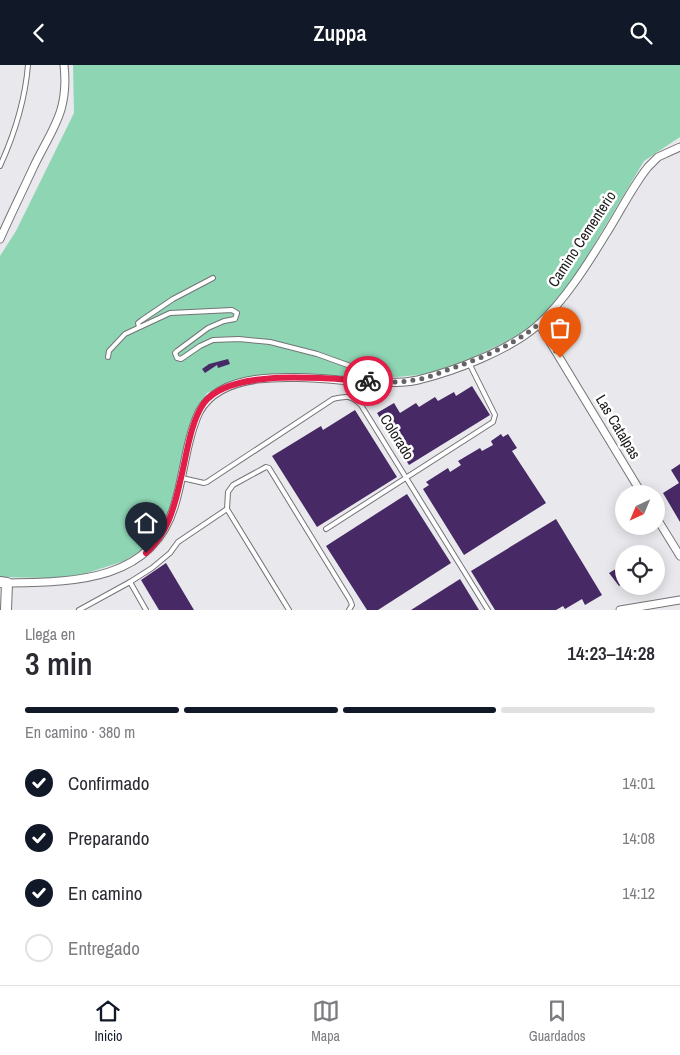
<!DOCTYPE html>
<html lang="es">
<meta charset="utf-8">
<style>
body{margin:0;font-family:"Archivo Narrow",sans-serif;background:#f2f2f3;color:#2b2b33;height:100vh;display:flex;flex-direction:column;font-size:19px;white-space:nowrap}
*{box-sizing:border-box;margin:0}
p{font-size:16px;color:#7c7c81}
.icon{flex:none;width:28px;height:28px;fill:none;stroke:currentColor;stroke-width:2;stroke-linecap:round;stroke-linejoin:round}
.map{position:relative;height:545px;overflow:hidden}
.panel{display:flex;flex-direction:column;background:#fff;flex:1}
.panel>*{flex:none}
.needle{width:32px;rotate:224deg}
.fabs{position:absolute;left:615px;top:420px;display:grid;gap:10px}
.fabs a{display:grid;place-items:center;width:50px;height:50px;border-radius:50%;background:#fff;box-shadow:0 2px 12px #0003;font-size:25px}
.pin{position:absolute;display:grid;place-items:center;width:42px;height:42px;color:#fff;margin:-51px -21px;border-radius:50% 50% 50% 0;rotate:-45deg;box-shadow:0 0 5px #0007}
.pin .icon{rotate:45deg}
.courier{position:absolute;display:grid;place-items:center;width:50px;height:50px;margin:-25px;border:4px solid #e11d48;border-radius:50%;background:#fff;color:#222;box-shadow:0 1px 6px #0007}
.head em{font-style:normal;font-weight:600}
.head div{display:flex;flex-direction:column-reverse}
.head{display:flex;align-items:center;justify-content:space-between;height:85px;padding:0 25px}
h1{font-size:32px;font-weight:600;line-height:38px}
.bar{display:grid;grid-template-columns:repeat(4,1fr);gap:8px 5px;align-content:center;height:60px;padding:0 25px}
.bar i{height:6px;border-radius:4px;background:#e1e1e2}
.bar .active{background:#111827}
.bar p{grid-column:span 4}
ol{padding:0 25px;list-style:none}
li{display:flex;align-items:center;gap:15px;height:55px}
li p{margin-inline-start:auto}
li .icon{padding:5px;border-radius:50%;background:#111827;color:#fff;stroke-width:4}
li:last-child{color:#7c7c81}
li i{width:28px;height:28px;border:2px solid #e1e1e2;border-radius:50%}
header{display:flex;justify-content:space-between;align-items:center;height:65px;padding:0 25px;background:#111827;color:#fff;font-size:22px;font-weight:600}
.tabs{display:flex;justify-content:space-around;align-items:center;height:70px;border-top:1px solid #e1e1e2;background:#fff;font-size:14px;color:#7c7c81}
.tabs a{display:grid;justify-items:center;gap:2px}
.tabs .active{color:#111827}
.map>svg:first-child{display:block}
.green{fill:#8ed5b4}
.building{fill:#462965}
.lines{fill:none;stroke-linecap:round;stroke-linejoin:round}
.lane-casing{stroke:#757377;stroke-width:6}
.street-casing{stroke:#757377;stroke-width:9}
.secondary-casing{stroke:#757377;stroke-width:12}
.lane{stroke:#fff;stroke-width:4}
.street{stroke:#fff;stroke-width:7}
.secondary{stroke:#fff;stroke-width:10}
.done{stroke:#636365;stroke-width:5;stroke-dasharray:0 9}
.route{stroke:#e11d48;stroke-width:6}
.labels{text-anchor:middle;stroke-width:5;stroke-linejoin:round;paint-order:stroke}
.street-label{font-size:15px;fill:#1b1b1c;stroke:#fff}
</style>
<header><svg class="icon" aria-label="back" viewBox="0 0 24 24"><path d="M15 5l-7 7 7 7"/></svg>Zuppa<svg class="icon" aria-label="search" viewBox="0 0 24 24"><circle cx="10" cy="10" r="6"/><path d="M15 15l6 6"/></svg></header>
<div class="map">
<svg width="680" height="545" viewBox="0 0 680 545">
<rect width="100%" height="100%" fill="#e9e8ec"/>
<path class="green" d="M73 0H680V72L644 96 577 208 549 245 523 268 470 294 427 309 397 312 352 313 282 309 245 313 207 328 197 344 190 361 171 445 158 467 143 484 124 496 78 511 48 513 0 512V191L16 166 74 48Z"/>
<g class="building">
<path d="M228 294 230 299 218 303 217 300 205 308 202 304 209 299Z"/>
<path d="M472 321 490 350 409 400 377 348 394 338 400 348 416 338 419 342 435 332 438 336 454 327 456 331Z"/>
<path d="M355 345 397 412 317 462 272 391 321 361 323 365Z"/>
<path d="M501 369 503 372 508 369 517 383 512 386 546 438 464 490 423 424 429 420 426 417 448 403 450 407 461 400 458 396 480 383 482 386 493 380 491 376Z"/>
<path d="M680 399V457L663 428 679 418 671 405Z"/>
<path d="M407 429 451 498 378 545H367L326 481Z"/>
<path d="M556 454 602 530 585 540 582 534 565 544 563 541 556 545H495L471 506Z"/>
<path d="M166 498 194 545H159L141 515Z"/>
<path d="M624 499V518L619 521 609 508Z"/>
<path d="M460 514 479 545H411Z"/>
</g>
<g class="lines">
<g class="lane-casing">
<g id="lane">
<path d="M0 101C15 68 25 36 28 0"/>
<path d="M139 262 138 258 142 255 173 234 213 213"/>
<path d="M108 292 109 286 125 269 170 248 232 245 237 248 235 254 224 256 208 263 177 286 175 288 177 293 181 294 200 281 213 275 239 274 270 277 317 289 356 303 371 304 379 310 381 317"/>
<path d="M182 413 204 418 207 417 333 334C346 331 351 330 361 340L488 545"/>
<path d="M227 444 289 545"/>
<path d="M326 464 493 357 495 350 469 298"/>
<path d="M130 517 152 503 170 488 178 477 227 444 228 427 233 420 266 402 269 403 350 535 352 540 349 545"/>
<path d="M79 545 130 517 146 545"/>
</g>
</g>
<g class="street-casing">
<g id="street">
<path d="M0 174C11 149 23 125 34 101 53 62 69 46 64 0"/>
<path d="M539 259 642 429"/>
<path d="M656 452 680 491"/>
<path d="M7 518C74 517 153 517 175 439 184 409 186 376 199 347 233 285 361 328 418 315 455 306 510 285 538 260 565 235 587 200 606 169 620 147 632 122 648 102L658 92 680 82"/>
<path d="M620 545 680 535"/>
</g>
</g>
<g class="secondary-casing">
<path id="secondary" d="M0 517 7 518 6 545"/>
</g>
<use href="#lane" class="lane"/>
<use href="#street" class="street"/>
<use href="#secondary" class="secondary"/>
</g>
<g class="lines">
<path class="done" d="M368 316C384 317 399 318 414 315 426 314 436 309 447 305 480 294 512 281 539 259L560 293"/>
<path class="route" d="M146 488C167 469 174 444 180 417 186 394 190 357 204 338 231 302 328 314 368 316"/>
</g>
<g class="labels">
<g class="street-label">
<text transform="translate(582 174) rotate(-57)" y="5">Camino Cementerio</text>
<text transform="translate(618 362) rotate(59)" y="5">Las Catalpas</text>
<text transform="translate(397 372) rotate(58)" y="5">Colorado</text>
</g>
</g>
</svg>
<div class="fabs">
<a><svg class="needle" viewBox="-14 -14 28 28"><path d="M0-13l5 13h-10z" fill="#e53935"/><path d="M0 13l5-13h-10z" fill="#7c7c81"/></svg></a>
<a><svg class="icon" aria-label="locate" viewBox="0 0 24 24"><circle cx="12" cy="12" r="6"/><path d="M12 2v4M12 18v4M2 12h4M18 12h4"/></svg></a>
</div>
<div class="pin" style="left:560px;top:293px;background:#ea580c"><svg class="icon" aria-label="bag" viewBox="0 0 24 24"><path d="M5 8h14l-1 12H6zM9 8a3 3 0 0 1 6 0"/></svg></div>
<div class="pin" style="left:146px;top:488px;background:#1f2937"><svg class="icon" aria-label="home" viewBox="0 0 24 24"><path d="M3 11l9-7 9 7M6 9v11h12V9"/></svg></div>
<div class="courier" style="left:368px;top:316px"><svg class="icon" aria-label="bike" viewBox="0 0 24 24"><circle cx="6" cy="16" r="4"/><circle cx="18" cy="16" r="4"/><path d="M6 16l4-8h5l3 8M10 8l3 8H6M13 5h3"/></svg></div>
</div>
<section class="panel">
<div class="head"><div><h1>3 min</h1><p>Llega en</p></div><em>14:23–14:28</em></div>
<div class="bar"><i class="active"></i><i class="active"></i><i class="active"></i><i></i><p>En camino · 380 m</p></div>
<ol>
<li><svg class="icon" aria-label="check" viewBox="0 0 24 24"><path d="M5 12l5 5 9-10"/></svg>Confirmado<p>14:01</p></li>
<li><svg class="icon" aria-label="check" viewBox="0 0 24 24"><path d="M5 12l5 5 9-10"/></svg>Preparando<p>14:08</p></li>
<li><svg class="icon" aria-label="check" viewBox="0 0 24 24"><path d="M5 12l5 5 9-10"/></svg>En camino<p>14:12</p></li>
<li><i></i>Entregado</li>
</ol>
</section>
<nav class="tabs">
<a class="active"><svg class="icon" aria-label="home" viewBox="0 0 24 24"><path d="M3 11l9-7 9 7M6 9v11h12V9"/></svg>Inicio</a>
<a><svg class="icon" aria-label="map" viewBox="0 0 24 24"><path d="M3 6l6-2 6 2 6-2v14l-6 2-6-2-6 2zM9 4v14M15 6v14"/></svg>Mapa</a>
<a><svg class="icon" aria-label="saved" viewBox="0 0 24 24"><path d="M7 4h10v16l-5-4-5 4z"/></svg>Guardados</a>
</nav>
